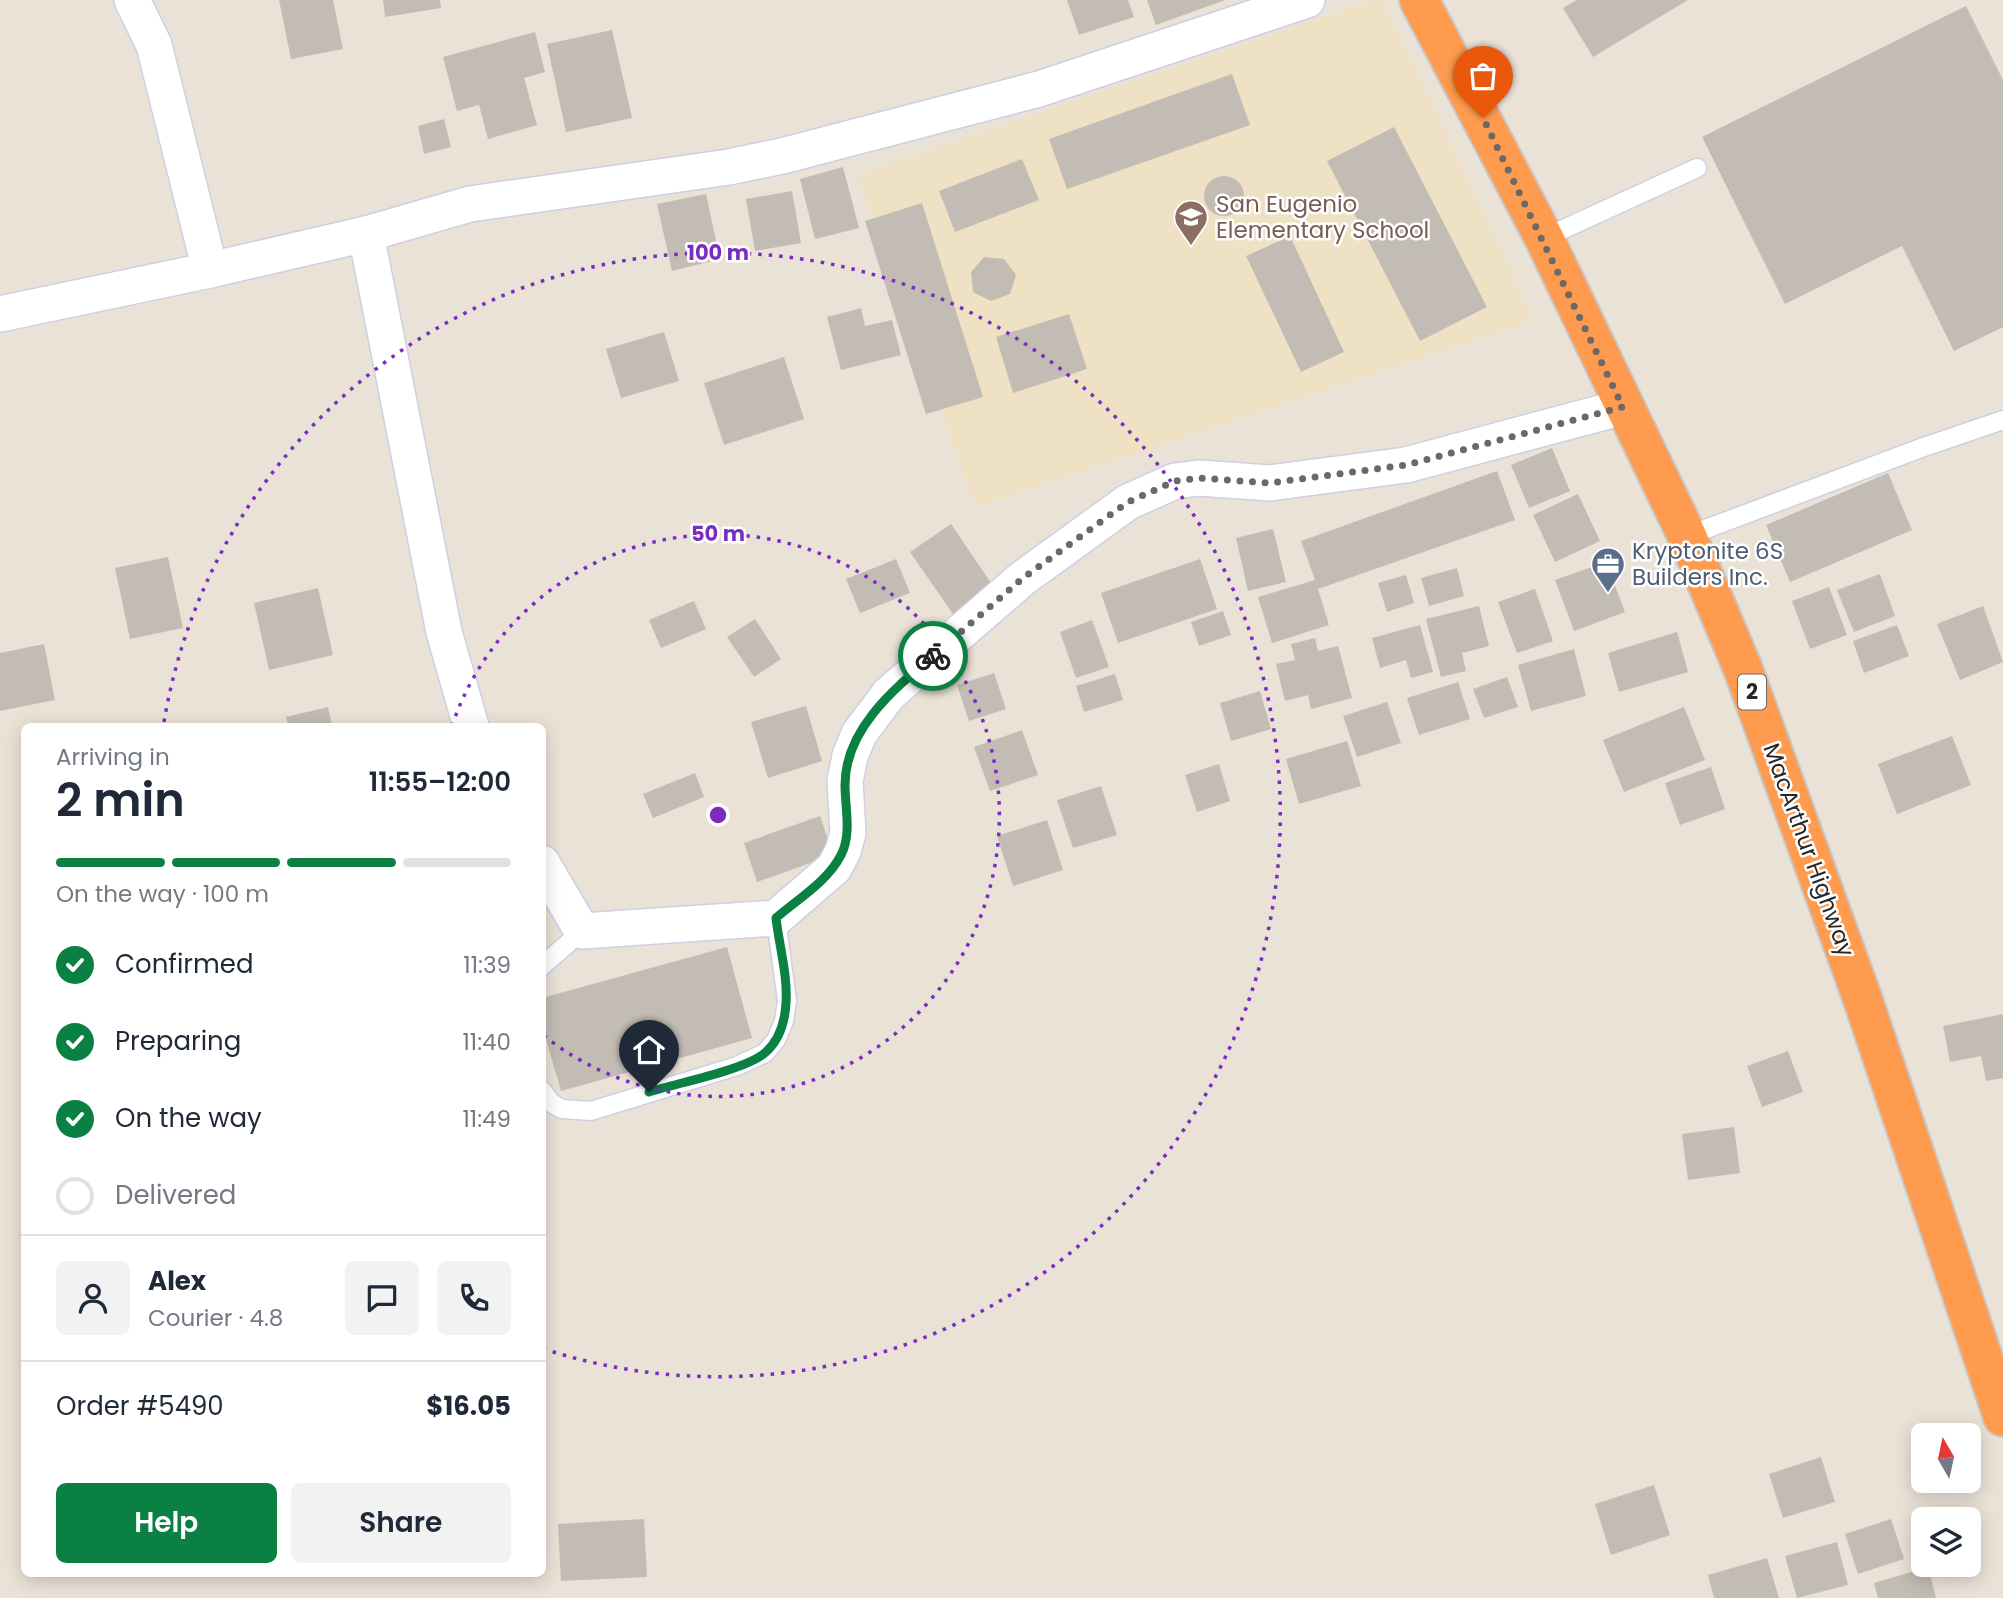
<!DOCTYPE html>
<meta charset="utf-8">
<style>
body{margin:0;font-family:Poppins,sans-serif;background:#f2f2f3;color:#1f2937;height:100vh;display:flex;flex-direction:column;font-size:26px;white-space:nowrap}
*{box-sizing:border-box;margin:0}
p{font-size:23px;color:#747a83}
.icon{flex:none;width:38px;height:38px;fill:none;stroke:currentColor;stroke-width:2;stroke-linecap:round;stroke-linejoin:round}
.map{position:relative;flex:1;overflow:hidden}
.drawer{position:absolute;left:21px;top:723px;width:525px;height:854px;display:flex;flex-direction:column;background:#fff;border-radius:10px;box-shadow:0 4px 18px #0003}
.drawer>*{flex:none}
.needle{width:46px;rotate:351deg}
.controls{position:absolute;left:1911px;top:1423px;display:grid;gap:14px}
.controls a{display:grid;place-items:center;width:70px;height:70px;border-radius:10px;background:#fff;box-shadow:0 4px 18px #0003;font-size:35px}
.pin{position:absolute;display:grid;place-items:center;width:60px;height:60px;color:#fff;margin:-72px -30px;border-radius:50% 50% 50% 0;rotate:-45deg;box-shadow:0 0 7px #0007}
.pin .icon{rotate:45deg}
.courier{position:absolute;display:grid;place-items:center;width:70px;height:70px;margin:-35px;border:5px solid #0b8043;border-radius:50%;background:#fff;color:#222;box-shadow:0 2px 9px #0007}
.summary em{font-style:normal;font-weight:600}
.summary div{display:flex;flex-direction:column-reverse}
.summary{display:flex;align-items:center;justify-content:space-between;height:119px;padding:0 35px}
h1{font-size:46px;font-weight:600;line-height:52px}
.bar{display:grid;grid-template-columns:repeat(4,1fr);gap:10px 7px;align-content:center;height:84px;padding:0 35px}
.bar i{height:9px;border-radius:5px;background:#e0e1e3}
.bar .active{background:#0b8043}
.bar p{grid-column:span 4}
.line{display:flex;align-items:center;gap:18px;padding:0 35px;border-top:2px solid #e0e1e3}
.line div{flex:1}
.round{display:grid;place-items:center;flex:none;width:74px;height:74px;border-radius:10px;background:#f2f2f3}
ol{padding:0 35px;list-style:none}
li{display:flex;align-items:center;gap:21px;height:77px}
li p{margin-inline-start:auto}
li .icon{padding:7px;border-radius:50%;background:#0b8043;color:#fff;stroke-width:4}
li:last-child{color:#747a83}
li i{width:38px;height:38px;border:4px solid #e0e1e3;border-radius:50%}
.cta{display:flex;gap:14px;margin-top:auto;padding:14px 35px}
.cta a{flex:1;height:80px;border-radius:10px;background:#0b8043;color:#fff;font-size:28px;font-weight:600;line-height:80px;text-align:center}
.cta a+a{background:#f2f2f3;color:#1f2937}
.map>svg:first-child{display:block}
.education{fill:#efe1c4}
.building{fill:#c2bcb4}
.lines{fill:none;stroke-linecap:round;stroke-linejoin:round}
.lane-casing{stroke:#ccd0e2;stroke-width:21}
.street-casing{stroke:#ccd0e2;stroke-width:38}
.highway-casing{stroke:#c7c7c7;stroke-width:42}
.lane{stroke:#fff;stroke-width:18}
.street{stroke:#fff;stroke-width:35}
.highway{stroke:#ff9b4e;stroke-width:38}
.done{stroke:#6c6865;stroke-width:7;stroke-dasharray:0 12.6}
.route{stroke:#0b8043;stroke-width:9}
.ring{fill:none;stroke:#7b2cbf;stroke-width:3.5;stroke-dasharray:3.5 7}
.labels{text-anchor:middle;stroke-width:5;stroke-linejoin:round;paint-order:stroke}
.shield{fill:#fff;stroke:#686868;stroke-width:2}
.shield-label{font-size:21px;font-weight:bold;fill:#272727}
.education-label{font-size:23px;fill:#785e54;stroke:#fff;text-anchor:start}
.service-label{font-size:23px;fill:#4e5e75;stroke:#fff;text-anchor:start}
.street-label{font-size:23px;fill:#272727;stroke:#fff}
.centre{fill:#7b2cbf;stroke:#fff;stroke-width:3.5}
.ring-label{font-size:21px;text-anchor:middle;font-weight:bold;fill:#7b2cbf;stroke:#fff;stroke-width:5;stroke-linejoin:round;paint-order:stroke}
</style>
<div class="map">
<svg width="2003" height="1598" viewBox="0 0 2003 1598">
<rect width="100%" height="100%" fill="#ebe2d7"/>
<path class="education" d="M1373 0H1383L1534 320 976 507 857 175Z"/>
<g class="building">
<path d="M279 0H333L343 49 291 59Z"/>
<path d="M383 0H440L441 8 385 17Z"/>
<path d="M1067 0H1128L1134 17 1079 35Z"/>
<path d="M1147 0H1225L1156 25Z"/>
<path d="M1577 0H1688L1593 57 1563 8Z"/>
<path d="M1966 6 2003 80V327L1954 351 1902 246 1785 304 1702 137Z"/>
<path d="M612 30 632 118 566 132 547 44Z"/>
<path d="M535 32 545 72 524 78 537 125 488 139 479 105 457 111 443 57Z"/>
<path d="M1232 74 1250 125 1067 189 1049 139Z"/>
<path d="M444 119 451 147 424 154 418 126Z"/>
<path d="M1394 127 1487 307 1420 341 1327 161Z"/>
<path d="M1022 159 1039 200 955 232 939 191Z"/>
<path d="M843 167 859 228 815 239 800 179Z"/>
<circle cx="1224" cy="196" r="20"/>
<path d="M792 191 801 243 755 251 746 199Z"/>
<path d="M706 194 720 259 672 271 657 204Z"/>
<path d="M922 203 983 397 926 414 865 221Z"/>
<path d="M1290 236 1344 352 1301 372 1246 256Z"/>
<path d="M984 257 1004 259 1016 275 1010 294 991 301 973 292 971 272Z"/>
<path d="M861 308 865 326 892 320 901 355 841 370 827 317Z"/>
<path d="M1069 314 1087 369 1013 393 996 337Z"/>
<path d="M664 332 679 381 621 398 606 349Z"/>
<path d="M784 357 804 419 724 445 704 383Z"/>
<path d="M1552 448 1570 491 1529 508 1511 465Z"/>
<path d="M1497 471 1515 520 1318 589 1329 625 1272 643 1258 597 1315 580 1301 541Z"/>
<path d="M1888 473 1912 530 1790 582 1766 525Z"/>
<path d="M1578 494 1600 541 1555 562 1533 515Z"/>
<path d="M951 524 993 586 953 614 910 552Z"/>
<path d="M1273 529 1286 582 1248 591 1236 538Z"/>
<path d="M168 557 183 628 130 639 115 568Z"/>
<path d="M896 559 910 593 860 613 846 579Z"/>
<path d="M1200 559 1217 609 1118 643 1101 593Z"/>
<path d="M1606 562 1625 612 1574 631 1555 580Z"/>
<path d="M1457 568 1464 596 1429 606 1421 578Z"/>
<path d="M1880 574 1895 616 1854 632 1837 590Z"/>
<path d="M1406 575 1414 603 1387 612 1378 583Z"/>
<path d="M1829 587 1847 635 1810 649 1792 601Z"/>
<path d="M318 588 333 655 269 670 254 603Z"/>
<path d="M1535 589 1553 641 1517 653 1498 602Z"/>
<path d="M694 601 706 629 661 648 649 620Z"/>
<path d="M1479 606 1489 646 1462 653 1466 671 1441 677 1426 619Z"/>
<path d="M1983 606 2003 662 1960 680 1937 624Z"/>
<path d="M1223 611 1231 635 1199 646 1191 622Z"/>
<path d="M755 619 781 659 754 677 727 637Z"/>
<path d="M1092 620 1109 667 1076 678 1060 632Z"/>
<path d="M1420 625 1433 672 1411 678 1406 660 1380 668 1372 638Z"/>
<path d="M1897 625 1909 656 1864 673 1853 641Z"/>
<path d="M1677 632 1688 672 1619 692 1608 653Z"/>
<path d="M1315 638 1318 651 1338 646 1352 698 1311 709 1308 695 1285 701 1276 664 1295 660 1291 644Z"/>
<path d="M44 644 55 700 0 711V653Z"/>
<path d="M1574 649 1586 696 1531 711 1518 665Z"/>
<path d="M994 673 1006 709 969 721 957 685Z"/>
<path d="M1115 674 1123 700 1084 712 1076 686Z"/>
<path d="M1507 677 1518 707 1484 718 1473 689Z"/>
<path d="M1458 682 1470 719 1419 735 1407 698Z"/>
<path d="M1260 691 1271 729 1231 741 1220 703Z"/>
<path d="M1387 702 1401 743 1357 757 1343 716Z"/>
<path d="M806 706 822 761 768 778 751 722Z"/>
<path d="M328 707 332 726H288L286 717Z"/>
<path d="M1684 707 1705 760 1624 792 1603 740Z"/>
<path d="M1022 730 1038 775 990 791 974 747Z"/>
<path d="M1952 736 1971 785 1897 814 1878 764Z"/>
<path d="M1347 741 1361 786 1299 804 1286 759Z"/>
<path d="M1219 764 1230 801 1197 812 1185 775Z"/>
<path d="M1711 767 1725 809 1680 825 1665 783Z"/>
<path d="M695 773 704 797 653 818 643 794Z"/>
<path d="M1101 786 1117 835 1073 848 1057 800Z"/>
<path d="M820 816 833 855 757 882 744 843Z"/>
<path d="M1047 820 1063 870 1013 886 997 836Z"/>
<path d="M727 947 752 1038 561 1091 542 1026V998Z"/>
<path d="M2003 1014V1078L1986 1081 1981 1056 1950 1062 1943 1026Z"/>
<path d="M1788 1051 1803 1092 1762 1107 1747 1066Z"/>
<path d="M1734 1127 1740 1173 1688 1180 1682 1134Z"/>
<path d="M1821 1457 1835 1502 1783 1518 1769 1474Z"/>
<path d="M1654 1485 1670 1535 1611 1555 1595 1504Z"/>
<path d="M644 1519 647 1577 561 1581 558 1524Z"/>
<path d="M1891 1519 1904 1559 1858 1574 1845 1534Z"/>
<path d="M1837 1542 1848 1585 1797 1598 1785 1556Z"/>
<path d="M1767 1558 1779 1598H1714L1708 1575Z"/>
<path d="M1928 1567 1936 1598H1878L1874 1583Z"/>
</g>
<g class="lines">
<g class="lane-casing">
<g id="lane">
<path d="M1544 238 1697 168"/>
<path d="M1687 536 1921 448 2003 420"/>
<path d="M542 966 582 931"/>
<path d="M542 1090 551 1103 562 1109 591 1111 737 1066 765 1053 776 1040 784 1021 787 1001 776 918"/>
</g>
</g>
<g class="street-casing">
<g id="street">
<path d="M132 0 154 45 210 270"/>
<path d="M366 234 444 632 471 726"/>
<path d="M0 314 210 270 366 234 470 204 729 167 782 156 1039 89 1307 0"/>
<path d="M542 863 582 931 776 918 834 868 843 851 848 833 845 781 850 756 859 734 889 694 1023 578 1128 502 1175 481 1199 478 1270 483 1406 465 1623 407"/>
</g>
</g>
<g class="highway-casing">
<path id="highway" d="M1419 0 1544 238 1687 536 1743 669 1863 1000 2003 1417"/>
</g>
<use href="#lane" class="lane"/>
<use href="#street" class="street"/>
<use href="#highway" class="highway"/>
</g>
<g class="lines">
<path class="done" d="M933 656 1023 578 1128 502 1175 481 1199 478 1270 483 1406 465 1623 407 1483 118"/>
<path class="route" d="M649 1092C677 1083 746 1070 766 1052 779 1040 785 1021 786 1003 788 976 779 945 776 918 798 899 828 881 841 855 852 834 845 808 845 785 845 729 894 689 933 656"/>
</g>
<g class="ring">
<path d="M452 726A281 281 0 1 1 543 1035"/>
<path d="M164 722A562 562 0 1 1 544 1349"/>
</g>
<defs>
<g id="school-pin" transform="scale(1.75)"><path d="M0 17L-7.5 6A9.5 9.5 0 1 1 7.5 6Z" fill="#8d6e63" stroke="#fff"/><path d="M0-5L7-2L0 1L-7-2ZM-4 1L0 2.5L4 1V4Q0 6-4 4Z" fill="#fff"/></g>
<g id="office-pin" transform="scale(1.75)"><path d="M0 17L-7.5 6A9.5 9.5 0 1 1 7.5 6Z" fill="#5c6f8a" stroke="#fff"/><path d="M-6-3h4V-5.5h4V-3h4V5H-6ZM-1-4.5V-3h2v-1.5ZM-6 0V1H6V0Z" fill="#fff"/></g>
</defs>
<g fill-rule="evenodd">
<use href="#school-pin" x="1191" y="217"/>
<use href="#office-pin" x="1608" y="564"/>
</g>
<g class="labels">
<rect class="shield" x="1738" y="674.5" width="28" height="35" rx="5"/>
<g class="shield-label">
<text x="1752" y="699">2</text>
</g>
<g class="education-label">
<text x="1216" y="212">San Eugenio<tspan x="1216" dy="26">Elementary School</tspan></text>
</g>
<g class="service-label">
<text x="1632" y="559">Kryptonite 6S<tspan x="1632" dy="26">Builders Inc.</tspan></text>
</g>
<g class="street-label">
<text transform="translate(1809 850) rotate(70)" y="8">MacArthur Highway</text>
</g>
</g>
<circle cx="718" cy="815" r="10" class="centre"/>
<g class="ring-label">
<text x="718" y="260">100 m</text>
<text x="718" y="541">50 m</text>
</g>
</svg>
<div class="controls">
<a><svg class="needle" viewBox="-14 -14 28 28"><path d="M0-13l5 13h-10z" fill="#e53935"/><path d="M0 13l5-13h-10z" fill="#747a83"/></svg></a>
<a><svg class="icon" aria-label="layers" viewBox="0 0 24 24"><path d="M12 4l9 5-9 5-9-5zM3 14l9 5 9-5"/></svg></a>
</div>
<div class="pin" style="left:1483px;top:118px;background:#ea580c"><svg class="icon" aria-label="bag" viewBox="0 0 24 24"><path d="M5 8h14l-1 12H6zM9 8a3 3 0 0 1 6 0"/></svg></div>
<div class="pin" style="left:649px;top:1092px;background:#1f2937"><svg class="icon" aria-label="home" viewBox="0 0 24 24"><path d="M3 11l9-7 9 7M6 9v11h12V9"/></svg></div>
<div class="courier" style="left:933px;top:656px"><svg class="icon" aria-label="bike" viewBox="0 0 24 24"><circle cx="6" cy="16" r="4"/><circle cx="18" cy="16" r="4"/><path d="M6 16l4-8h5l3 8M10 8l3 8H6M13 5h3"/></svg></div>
<section class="drawer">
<div class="summary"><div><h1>2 min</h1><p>Arriving in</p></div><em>11:55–12:00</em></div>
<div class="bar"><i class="active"></i><i class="active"></i><i class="active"></i><i></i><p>On the way · 100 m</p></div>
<ol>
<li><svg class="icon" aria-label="check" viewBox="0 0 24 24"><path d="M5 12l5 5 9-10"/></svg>Confirmed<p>11:39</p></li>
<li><svg class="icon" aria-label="check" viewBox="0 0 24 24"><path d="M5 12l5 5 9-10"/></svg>Preparing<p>11:40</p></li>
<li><svg class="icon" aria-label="check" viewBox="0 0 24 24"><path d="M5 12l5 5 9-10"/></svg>On the way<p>11:49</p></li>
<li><i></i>Delivered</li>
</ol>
<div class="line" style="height:126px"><a class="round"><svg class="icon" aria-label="person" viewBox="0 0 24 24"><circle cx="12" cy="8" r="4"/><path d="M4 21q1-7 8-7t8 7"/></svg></a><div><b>Alex</b><p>Courier · 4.8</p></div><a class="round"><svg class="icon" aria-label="chat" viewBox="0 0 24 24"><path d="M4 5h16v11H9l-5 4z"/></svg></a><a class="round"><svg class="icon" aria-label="phone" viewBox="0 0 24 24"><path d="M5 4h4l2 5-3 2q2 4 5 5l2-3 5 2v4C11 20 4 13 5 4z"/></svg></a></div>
<div class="line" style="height:91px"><div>Order #5490</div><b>$16.05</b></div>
<div class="cta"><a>Help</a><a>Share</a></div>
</section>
</div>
